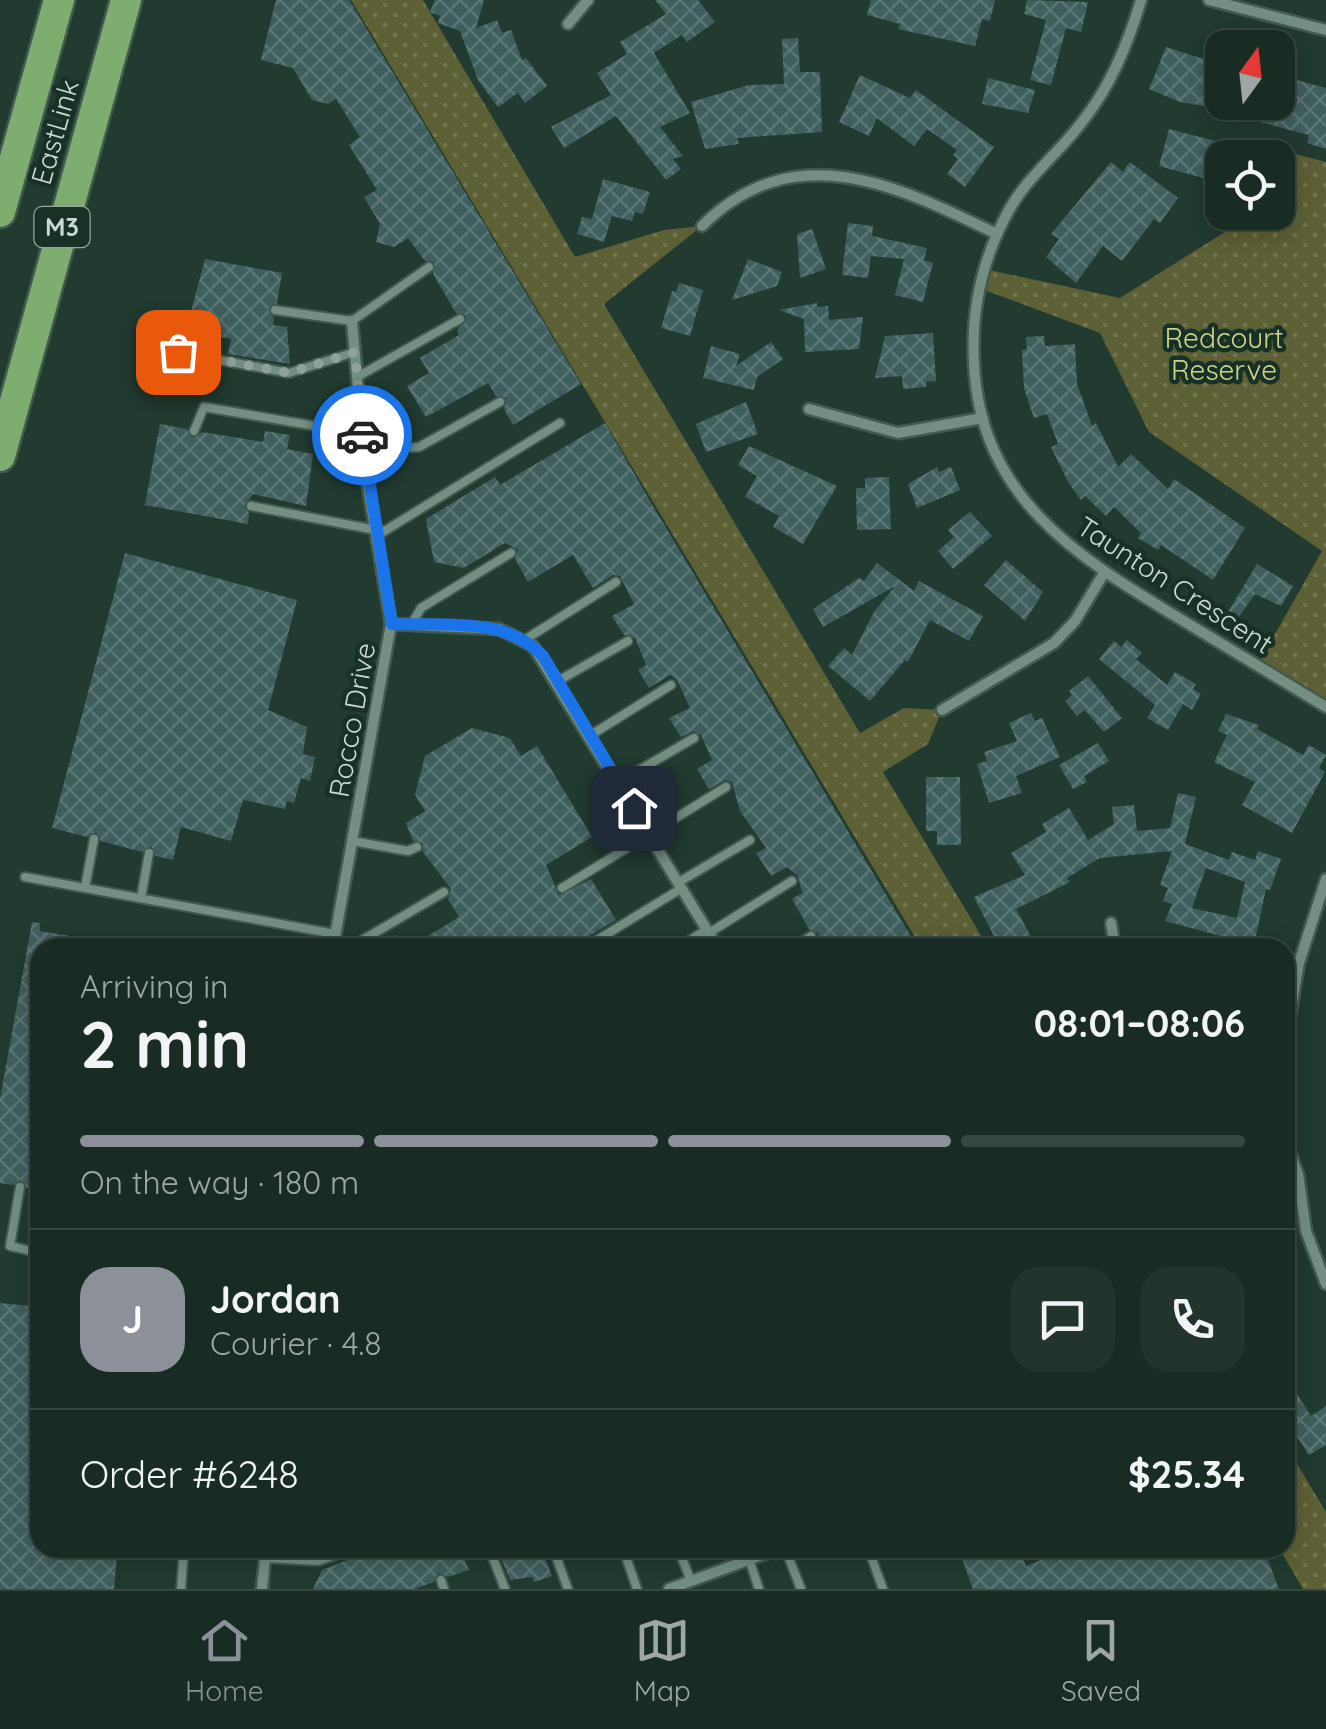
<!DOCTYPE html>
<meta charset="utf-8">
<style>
body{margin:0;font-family:Quicksand,sans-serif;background:#22342c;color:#f1f3f6;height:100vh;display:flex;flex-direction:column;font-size:38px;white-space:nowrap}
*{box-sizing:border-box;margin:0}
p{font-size:32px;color:#9fa7a6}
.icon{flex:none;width:55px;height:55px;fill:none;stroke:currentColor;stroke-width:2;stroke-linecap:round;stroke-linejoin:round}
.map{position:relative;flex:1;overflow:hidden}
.sheet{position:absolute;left:30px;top:938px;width:1265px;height:620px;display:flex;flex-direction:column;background:#192c24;border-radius:30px;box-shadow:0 5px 25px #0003,0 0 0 2px #374841}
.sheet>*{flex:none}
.needle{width:65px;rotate:15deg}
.tools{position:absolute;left:1205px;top:30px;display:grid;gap:20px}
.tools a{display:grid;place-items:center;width:90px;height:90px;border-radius:20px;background:#192c24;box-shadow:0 5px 25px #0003,0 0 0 2px #374841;font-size:50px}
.pin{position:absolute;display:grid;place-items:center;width:85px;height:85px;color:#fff;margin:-42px;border-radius:20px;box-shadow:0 5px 15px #0006}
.courier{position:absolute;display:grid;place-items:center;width:100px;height:100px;margin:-50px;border:8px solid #1a73e8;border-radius:50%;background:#fff;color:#222;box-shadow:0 2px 12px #0007}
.summary em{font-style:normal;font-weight:800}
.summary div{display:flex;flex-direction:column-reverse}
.summary{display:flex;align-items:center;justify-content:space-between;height:170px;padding:0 50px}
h1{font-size:65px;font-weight:800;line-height:75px}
.bar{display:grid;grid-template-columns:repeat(4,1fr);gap:15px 10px;align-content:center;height:120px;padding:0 50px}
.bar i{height:12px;border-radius:8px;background:#374841}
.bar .selected{background:#8c9099}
.bar p{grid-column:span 4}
.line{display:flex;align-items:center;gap:25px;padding:0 50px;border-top:2px solid #374841}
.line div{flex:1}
.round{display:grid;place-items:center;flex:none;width:105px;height:105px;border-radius:30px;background:#22342c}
.dock{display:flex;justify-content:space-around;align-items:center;height:140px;border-top:2px solid #374841;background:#192c24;font-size:28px;color:#9fa7a6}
.dock a{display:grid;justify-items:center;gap:5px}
.dock .selected{color:#8c9099}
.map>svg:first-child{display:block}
.park{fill:url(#park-dots)}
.building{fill:url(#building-cross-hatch);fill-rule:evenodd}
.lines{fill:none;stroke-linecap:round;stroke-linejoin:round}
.lane-casing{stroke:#425950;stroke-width:12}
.street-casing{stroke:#425950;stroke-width:15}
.highway-casing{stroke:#425950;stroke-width:35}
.lane{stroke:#728f82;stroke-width:8}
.street{stroke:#728f82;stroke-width:10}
.highway{stroke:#7ead70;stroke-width:30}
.done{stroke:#8fa299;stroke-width:10;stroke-dasharray:0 18}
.route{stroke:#1a73e8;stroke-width:12}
.labels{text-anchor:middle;stroke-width:9;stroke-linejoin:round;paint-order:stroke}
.shield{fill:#173126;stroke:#94a79e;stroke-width:2.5}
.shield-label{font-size:25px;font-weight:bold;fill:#cadad2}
.street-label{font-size:28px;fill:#cadad2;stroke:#173126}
.park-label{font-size:28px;fill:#cfd487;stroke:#173126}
</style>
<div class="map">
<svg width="1326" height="1589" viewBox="0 0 1326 1589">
<defs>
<pattern id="park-dots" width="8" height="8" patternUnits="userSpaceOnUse" patternTransform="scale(2.5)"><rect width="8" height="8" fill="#5d5f34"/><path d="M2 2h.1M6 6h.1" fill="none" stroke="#737550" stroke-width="1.8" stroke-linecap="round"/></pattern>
<pattern id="building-cross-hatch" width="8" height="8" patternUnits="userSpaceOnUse" patternTransform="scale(2.5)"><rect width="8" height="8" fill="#3f5f5e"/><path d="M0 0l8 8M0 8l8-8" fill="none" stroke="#597574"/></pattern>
</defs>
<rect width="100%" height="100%" fill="#213b30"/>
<g class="park">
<path d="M351 0H423L575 257 664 230 702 226 604 304 860 733 904 708 942 710 928 744 883 772 988 947H921Z"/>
<path d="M1291 153 1326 162V707L1257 666 1322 551 1149 432 1100 333 979 288 984 269 1120 298 1255 213 1278 212V175Z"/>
<path d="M1285 1444 1326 1512V1589H1303L1279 1548H1285Z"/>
</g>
<g class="building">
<path d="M276 0H349L581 384 513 425 504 409 506 398 496 396 488 383 426 417 407 386 429 373 420 358 459 335 457 330 467 316 456 313 433 274 434 262 425 261 408 238 394 247 376 242 380 224 364 197 377 190 349 145 360 137 336 99 328 104 312 100 293 68 261 60Z"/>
<path d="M435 0H484L476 28 497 20 502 33 511 30 522 60 526 58 547 86 525 103 518 93 498 107 478 80 460 31 438 23 440 16 430 12Z"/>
<path d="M655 0H698L715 22 687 42 682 35 654 53 690 113 660 127 683 156 673 159 681 169 666 180 616 116 564 148 551 127 611 95 597 73 627 54 620 42 666 14Z"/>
<path d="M871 0H995L990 21 982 19 975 46 898 29 900 24 867 15Z"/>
<path d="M1027 0 1088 2 1081 32 1066 28 1051 85 1030 80 1046 20 1024 14Z"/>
<path d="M798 38 800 72H820L822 132 737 138 739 144 705 149 691 102 749 85 784 84 782 39Z"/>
<path d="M1166 47 1222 65V109L1180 102 1149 89Z"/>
<path d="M1278 67 1295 72 1293 79 1326 88V149L1307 143 1309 135 1260 122 1265 102H1278Z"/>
<path d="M860 75 910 98 916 90 994 147 965 187 947 174 958 159 953 155 957 150 927 129 914 146 877 118 869 136 839 122Z"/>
<path d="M988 78 1035 90 1028 113 982 104Z"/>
<path d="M1169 129 1258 152 1257 158H1222V183L1159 166Z"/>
<path d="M1111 162 1123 172 1130 162 1178 198 1160 223 1154 219 1122 261 1103 246 1076 283 1046 257 1059 239 1051 234Z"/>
<path d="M603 179 650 192 643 214 635 212 632 221 612 216 604 242 577 234 582 217 592 219Z"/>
<path d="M848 223 873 226 872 236 927 248 924 260 933 263 923 302 895 295 904 259 871 256 868 278 842 275Z"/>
<path d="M812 229 826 269 800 278 797 234Z"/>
<path d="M205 259 282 273 277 303 268 310 274 317 273 325 287 327 290 364 228 354 231 339 186 330Z"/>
<path d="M748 259 782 272 777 286 732 300Z"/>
<path d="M679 283 703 290 690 336 661 328 672 291 676 292Z"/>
<path d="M817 303V307L828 306 829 320 863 317 859 349 805 352 804 319 779 310Z"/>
<path d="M933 333 936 381 926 382V387L903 389 902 376 875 378 885 336Z"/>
<path d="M1044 336 1045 346 1075 344 1077 384 1092 426 1096 423 1118 467 1131 454 1168 489 1174 479 1245 528 1213 580 1161 545 1158 550 1138 538 1141 533 1114 507 1106 516 1085 496 1081 500 1068 482 1051 447 1058 444 1047 414 1034 418 1024 389 1022 350 1027 349 1026 337Z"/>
<path d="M771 342 783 359 757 377 754 390 703 378 711 346 740 354 736 366Z"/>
<path d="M746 402 758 434 706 452 696 424Z"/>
<path d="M605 423 653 506 918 948H820L818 933 809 929 792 899 802 893 798 876 787 867 771 876 756 853 766 848 740 811 732 782 725 780 709 789 697 769 712 760 701 735 693 731 681 737 669 718 690 708 677 680 670 675 649 688 638 670 646 665 635 638 624 635 612 616 634 604 620 576 613 575 593 588 573 555 528 582 515 559 518 550 505 543 464 568 434 562 426 519 495 477 500 485Z"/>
<path d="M160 424 187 429 194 438 202 432 263 442 265 431 290 435 287 449 313 454 306 506 253 494 244 506 249 513 248 524 145 505Z"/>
<path d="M749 446 837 486 803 544 773 527 779 516 745 497 757 476 738 465Z"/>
<path d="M937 467 939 472 951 467 960 490 917 508 908 484Z"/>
<path d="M889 477 891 529 857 530 856 488H865V478Z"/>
<path d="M970 512 992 536 953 569 938 551 954 537 948 530Z"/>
<path d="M125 553 297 600 268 710 307 727 303 754 315 757 310 781 301 778 294 803 287 801 285 809 243 800 231 841 181 827 173 860 156 856 151 846 142 852 101 841 96 832 87 837 52 828Z"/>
<path d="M1006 560 1043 592 1025 621 984 585Z"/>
<path d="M877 563 914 591 919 581 983 616 969 641 930 620 908 662 905 660 870 701 828 666 844 648 852 655 874 612 895 586 823 627 813 609 859 578 864 581Z"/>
<path d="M1257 564 1293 586 1281 606 1255 594 1238 618 1228 612Z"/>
<path d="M1127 640 1142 653 1136 659 1167 685 1175 672 1196 684 1193 689 1201 694 1192 710 1183 704 1168 730 1147 718 1155 705 1099 659 1114 641 1121 647Z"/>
<path d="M1088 676 1122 718 1104 732 1085 710 1077 716 1065 701 1072 695 1069 691Z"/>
<path d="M1031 713 1035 721 1042 718 1060 757 1016 776 1022 793 989 803 977 764 987 761 984 752 1017 741 1009 723Z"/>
<path d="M1226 714 1259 725 1257 729 1303 755 1309 745 1326 755 1319 768 1325 772 1292 833 1242 805 1255 782 1214 762 1227 735 1218 731Z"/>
<path d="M472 728 510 738 521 756 537 746 592 837 546 865 559 895 591 879 616 920 589 936V948H408L459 917 448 899 451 889 423 852V843L413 841 406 823 425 811 415 795 425 756Z"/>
<path d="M1098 743 1109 761 1084 776 1087 782 1073 789 1059 765Z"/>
<path d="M926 777H960L961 845H937V831H926Z"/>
<path d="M1178 793 1196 797 1185 844 1229 860 1232 852 1255 860 1258 851 1281 859 1270 890 1266 889 1254 945 1165 921 1172 904 1163 901 1168 888 1160 885 1172 851 1100 858 1067 878 1070 882 1016 909 1037 948H1000L974 897 1025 875 1011 853 1046 832 1042 824 1069 808 1088 840 1114 824 1112 807 1134 805 1137 831 1170 828ZM1206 868 1245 882 1237 918 1192 908Z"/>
<path d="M32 922 40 923V931L88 939V948H40V1190L27 1188 20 1180 13 1185 0 1183V1099Z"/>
<path d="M0 1303 40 1307V1548H111L117 1556 114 1589H0Z"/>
<path d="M1285 1375 1311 1416 1326 1406V1445L1309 1455 1285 1419Z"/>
<path d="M362 1548H460L469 1570 448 1577 438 1573 434 1582 414 1589H313L322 1570 358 1556Z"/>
<path d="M497 1548H541L552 1576 534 1582 532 1577 510 1580Z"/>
<path d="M967 1548H1019L1026 1566 1048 1557 1057 1562 1062 1552 1075 1548H1263L1279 1589H973L959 1551Z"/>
</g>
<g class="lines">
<g class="lane-casing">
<g id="lane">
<path d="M275 310 352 321 429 267"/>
<path d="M177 352 289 373 355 352"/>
<path d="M357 377 460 319"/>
<path d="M194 431 204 407 362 434"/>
<path d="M364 451 419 447 500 402"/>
<path d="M251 506 376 530"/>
<path d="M378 535 560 423"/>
<path d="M411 625 421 608 511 553"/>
<path d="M526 639 616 582"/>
<path d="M558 681 628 641"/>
<path d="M591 735 671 685"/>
<path d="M619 782 694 738"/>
<path d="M352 841 408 851 417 847"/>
<path d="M25 877 335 934"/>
<path d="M679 882 750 840"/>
<path d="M85 888 94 839"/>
<path d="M562 888 726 787"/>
<path d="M141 898 149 853"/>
<path d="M709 933 792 881"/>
<path d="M594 942 682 888"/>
<path d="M349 948 444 892"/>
<path d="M678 948 707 929"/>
<path d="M793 948 811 936"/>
<path d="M20 1187 10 1246 40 1253"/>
<path d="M489 1548 505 1589"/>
<path d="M553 1548 568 1589"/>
<path d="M623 1548 637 1589"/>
<path d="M678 1548 691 1581"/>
<path d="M738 1548 743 1561"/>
<path d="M785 1548 801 1589"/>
<path d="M868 1548 883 1589"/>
<path d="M1052 1548 1055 1555"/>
<path d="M118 1549 183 1555"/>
<path d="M265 1558 318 1561 355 1548"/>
<path d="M749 1559 759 1589"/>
<path d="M441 1580 444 1589"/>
<path d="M181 1589 184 1548"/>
</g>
</g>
<g class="street-casing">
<g id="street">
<path d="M1141 0C1128 44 1111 86 1082 122 1059 153 1028 176 1009 210 983 257 971 309 974 363 980 496 1074 555 1177 617 1226 647 1276 677 1326 707"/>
<path d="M1209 0 1326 30"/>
<path d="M568 24 588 0"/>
<path d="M702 226C794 134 898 186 997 234"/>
<path d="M809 409 898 433 983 418"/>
<path d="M391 624 499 629 533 646 718 948"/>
<path d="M942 710 1054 643 1075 621 1104 573"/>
<path d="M1111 923 1115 948"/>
<path d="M333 948 391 624 365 468 352 321"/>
<path d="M1285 1045 1299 963 1326 879"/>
<path d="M1285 1140 1298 1174 1306 1231 1326 1284"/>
<path d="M262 1589 266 1548"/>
<path d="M669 1589 781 1548"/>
</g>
</g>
<g class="highway-casing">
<g id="highway">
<path d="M0 212 59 0"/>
<path d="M0 456 126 0"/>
</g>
</g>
<use href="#lane" class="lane"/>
<use href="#street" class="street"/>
<use href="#highway" class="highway"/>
</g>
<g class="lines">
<path class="done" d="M178 352 289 373 355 352 362 435"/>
<path class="route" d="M362 435 392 624C443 626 505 616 543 656L634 808"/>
</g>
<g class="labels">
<rect class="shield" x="34.5" y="207" width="55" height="40" rx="8"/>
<g class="shield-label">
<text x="62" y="236">M3</text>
</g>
<g class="street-label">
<text transform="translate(55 132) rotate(-74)" y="10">EastLink</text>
<text transform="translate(1175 585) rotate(33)" y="10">Taunton Crescent</text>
<text transform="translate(352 720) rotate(-80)" y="10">Rocco Drive</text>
</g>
<g class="park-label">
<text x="1224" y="348">Redcourt<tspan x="1224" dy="32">Reserve</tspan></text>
</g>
</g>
</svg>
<div class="tools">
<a><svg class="needle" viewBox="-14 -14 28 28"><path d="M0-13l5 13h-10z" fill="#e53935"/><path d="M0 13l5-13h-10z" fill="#9fa7a6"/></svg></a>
<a><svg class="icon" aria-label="locate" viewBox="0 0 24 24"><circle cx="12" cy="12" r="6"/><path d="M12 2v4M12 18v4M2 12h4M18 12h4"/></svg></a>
</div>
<div class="pin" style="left:178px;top:352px;background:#ea580c"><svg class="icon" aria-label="bag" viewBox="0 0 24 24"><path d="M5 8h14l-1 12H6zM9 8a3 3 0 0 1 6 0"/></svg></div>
<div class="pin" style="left:634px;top:808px;background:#1f2937"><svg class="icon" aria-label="home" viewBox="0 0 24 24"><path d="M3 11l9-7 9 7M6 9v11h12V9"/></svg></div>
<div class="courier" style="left:362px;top:435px"><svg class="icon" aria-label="car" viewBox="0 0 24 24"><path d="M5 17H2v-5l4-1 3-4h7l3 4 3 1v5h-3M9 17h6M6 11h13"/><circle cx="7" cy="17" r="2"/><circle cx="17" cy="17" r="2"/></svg></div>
<section class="sheet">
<div class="summary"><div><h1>2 min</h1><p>Arriving in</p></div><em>08:01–08:06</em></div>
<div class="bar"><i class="selected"></i><i class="selected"></i><i class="selected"></i><i></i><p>On the way · 180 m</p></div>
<div class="line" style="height:180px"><b class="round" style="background:#8c9099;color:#fff">J</b><div><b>Jordan</b><p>Courier · 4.8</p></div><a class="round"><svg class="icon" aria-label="chat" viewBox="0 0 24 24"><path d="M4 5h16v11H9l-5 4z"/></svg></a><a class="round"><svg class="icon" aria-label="phone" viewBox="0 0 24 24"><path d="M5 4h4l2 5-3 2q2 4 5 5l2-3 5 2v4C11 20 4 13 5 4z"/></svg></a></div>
<div class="line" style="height:130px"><div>Order #6248</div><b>$25.34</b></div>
</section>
</div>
<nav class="dock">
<a class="selected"><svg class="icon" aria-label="home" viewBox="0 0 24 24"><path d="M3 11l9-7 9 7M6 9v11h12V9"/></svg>Home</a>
<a><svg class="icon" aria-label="map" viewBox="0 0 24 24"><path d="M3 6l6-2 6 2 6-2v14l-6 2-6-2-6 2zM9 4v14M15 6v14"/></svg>Map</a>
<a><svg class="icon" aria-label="saved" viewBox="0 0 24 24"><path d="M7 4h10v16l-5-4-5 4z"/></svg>Saved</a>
</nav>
